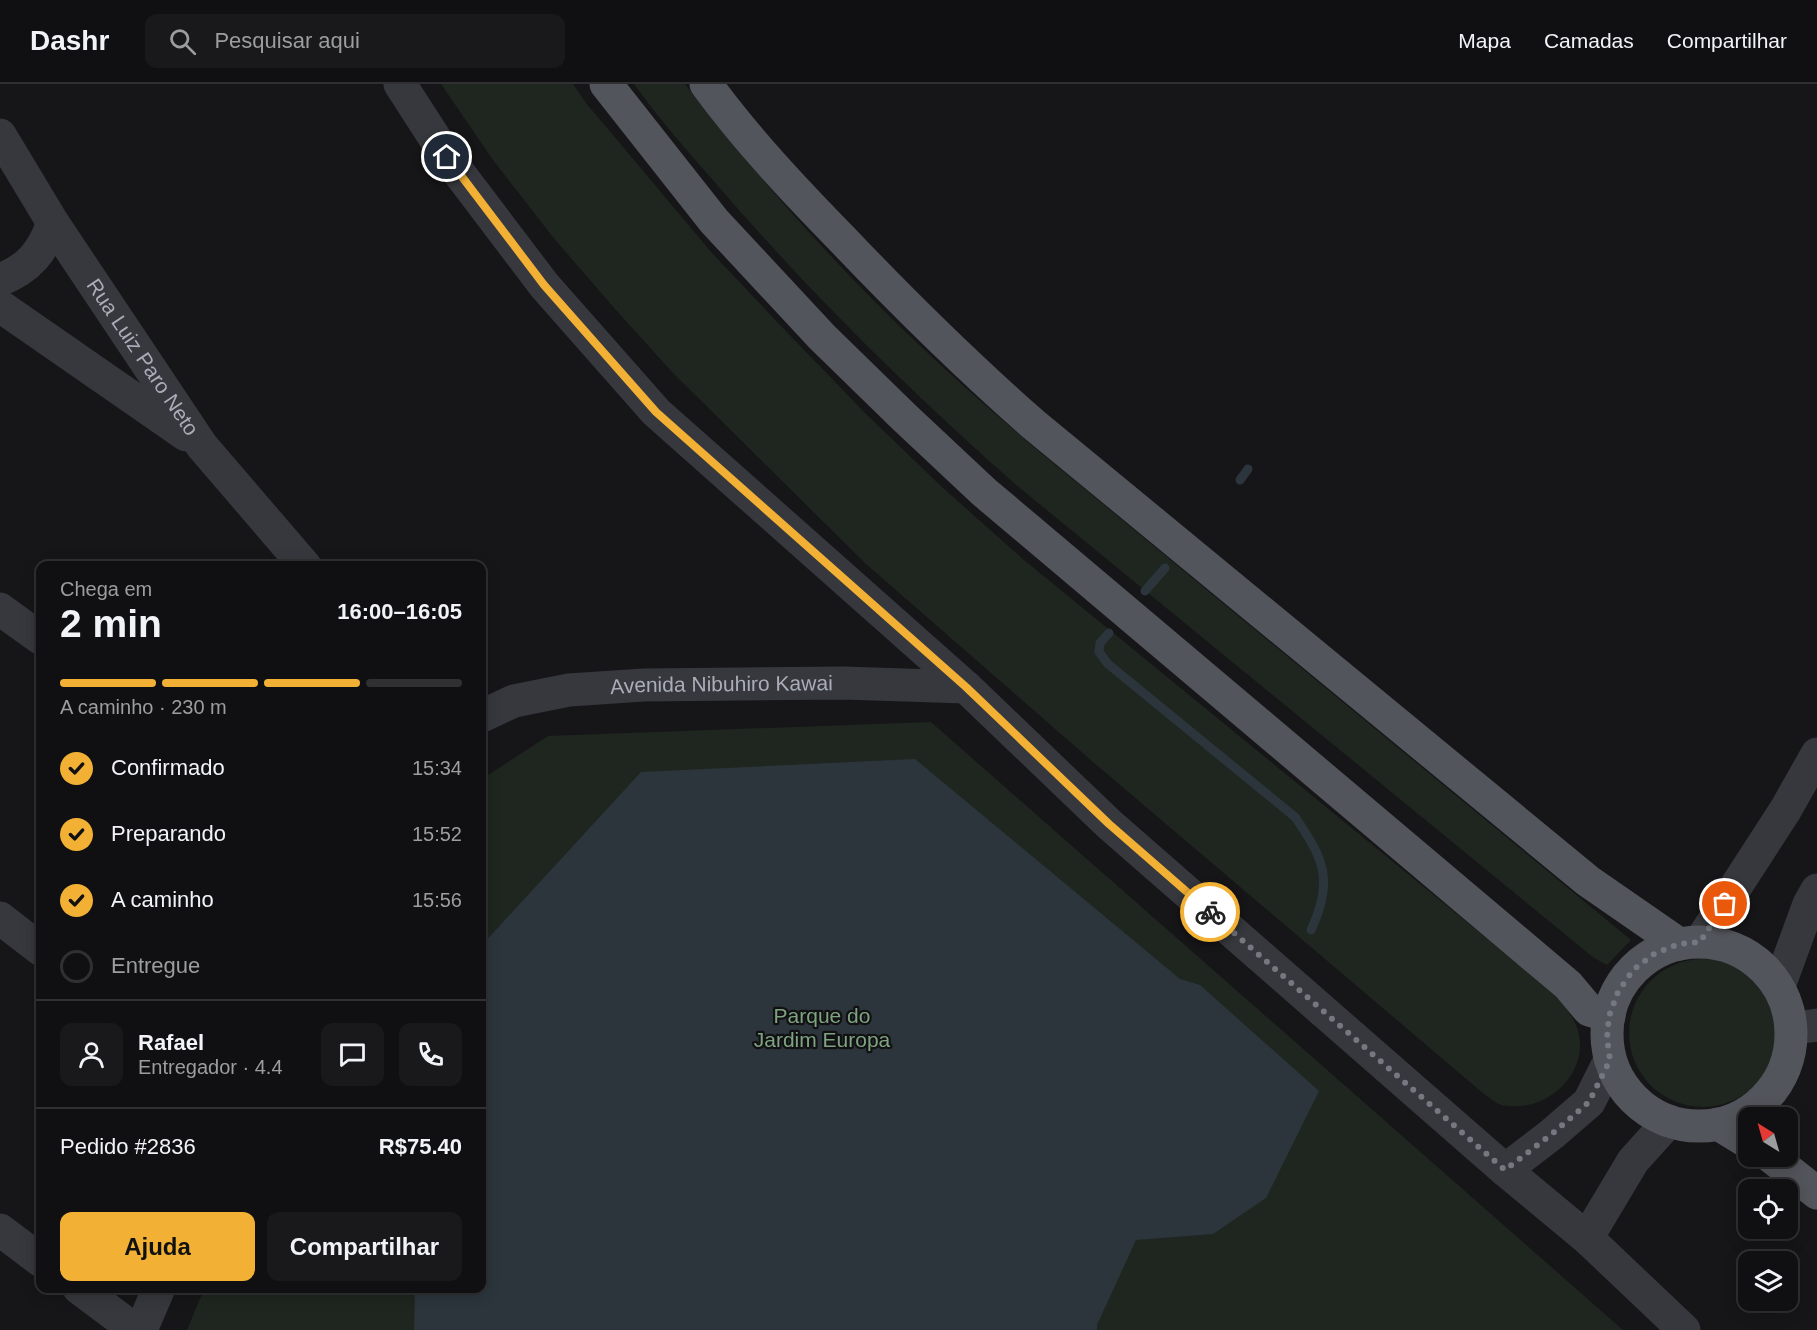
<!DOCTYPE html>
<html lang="pt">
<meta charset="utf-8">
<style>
body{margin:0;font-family:Helvetica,sans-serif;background:#19191b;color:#f1f3f6;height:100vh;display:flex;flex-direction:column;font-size:22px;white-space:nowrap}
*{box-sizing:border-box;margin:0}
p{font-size:20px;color:#9c9d9f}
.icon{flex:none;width:33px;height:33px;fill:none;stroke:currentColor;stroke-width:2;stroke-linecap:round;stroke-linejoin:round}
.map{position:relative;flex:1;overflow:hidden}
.details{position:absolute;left:36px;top:477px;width:450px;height:732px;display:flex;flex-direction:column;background:#101012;border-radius:12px;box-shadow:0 3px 15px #0003,0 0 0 2px #303032}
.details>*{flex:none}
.needle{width:39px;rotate:323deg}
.buttons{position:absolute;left:1738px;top:1023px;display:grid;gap:12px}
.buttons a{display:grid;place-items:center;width:60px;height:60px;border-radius:12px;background:#101012;box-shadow:0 3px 15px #0003,0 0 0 2px #303032;font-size:30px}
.pin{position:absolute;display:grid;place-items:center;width:51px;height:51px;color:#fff;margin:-26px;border:3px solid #fff;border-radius:50%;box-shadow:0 2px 6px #0007}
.courier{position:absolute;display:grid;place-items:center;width:60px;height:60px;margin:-30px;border:4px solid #f2b134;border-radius:50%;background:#fff;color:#222;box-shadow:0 2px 8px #0007}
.summary em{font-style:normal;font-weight:600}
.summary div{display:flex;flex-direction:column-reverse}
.summary{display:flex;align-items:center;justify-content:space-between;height:102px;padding:0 24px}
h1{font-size:39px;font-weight:600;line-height:45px}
.bar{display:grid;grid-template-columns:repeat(4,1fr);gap:9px 6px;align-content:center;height:72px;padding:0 24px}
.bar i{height:8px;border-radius:4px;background:#303032}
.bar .active{background:#f2b134}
.bar p{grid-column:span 4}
.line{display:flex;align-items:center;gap:15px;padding:0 24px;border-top:2px solid #303032}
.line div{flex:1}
.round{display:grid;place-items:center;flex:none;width:63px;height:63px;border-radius:12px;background:#19191b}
ol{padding:0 24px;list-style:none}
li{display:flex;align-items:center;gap:18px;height:66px}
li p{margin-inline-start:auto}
li .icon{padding:6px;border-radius:50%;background:#f2b134;color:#111;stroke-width:4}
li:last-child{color:#9c9d9f}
li i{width:33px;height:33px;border:3px solid #303032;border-radius:50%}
.action{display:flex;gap:12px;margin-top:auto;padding:12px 24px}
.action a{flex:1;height:69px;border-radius:12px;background:#f2b134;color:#111;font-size:24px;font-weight:600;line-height:69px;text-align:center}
.action a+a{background:#19191b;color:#f1f3f6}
header{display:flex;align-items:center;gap:36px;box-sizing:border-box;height:84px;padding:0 30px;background:#101012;border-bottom:2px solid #303032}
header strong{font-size:28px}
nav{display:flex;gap:33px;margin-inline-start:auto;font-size:21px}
.search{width:420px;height:54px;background:#19191b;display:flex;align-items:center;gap:15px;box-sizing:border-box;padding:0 21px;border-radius:12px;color:#9c9d9f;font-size:22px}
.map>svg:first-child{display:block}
.green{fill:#1e261f}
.water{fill:#2c353c}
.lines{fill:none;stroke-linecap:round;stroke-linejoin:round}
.stream{stroke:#2c353c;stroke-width:9}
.minor{stroke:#37383d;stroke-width:33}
.major{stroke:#53555c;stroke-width:33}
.done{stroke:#757880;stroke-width:6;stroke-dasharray:0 10.8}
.route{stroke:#f2b134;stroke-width:8}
.labels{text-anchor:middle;stroke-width:4.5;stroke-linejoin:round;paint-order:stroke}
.street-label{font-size:21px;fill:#a8adb8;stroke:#111113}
.park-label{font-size:21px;fill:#7fa381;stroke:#111113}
</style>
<header>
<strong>Dashr</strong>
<div class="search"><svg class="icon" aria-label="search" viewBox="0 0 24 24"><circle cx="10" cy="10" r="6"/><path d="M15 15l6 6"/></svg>Pesquisar aqui</div>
<nav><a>Mapa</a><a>Camadas</a><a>Compartilhar</a></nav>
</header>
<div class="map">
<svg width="1817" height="1246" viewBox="0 0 1817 1246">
<rect width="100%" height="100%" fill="#161618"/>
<g class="green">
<path d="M441 0H573L586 19 712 169 780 241 865 329 943 404 1024 476 1556 911C1565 923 1576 935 1579 951 1587 988 1550 1025 1513 1022 1509 1022 1503 1022 1499 1020 1494 1018 1489 1013 1484 1010L1093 678 866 480 673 289 615 225 552 152 493 76Z"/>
<path d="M634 0H685C755 90 830 176 913 255 952 293 994 329 1035 364L1631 856 1607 881 1594 874 1015 400C910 307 810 209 718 102 690 70 659 35 634 0Z"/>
<path d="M931 638 1623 1246H187L204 1205 482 1204V695L548 652Z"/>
<circle cx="1703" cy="949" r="74"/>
</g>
<path class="water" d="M915 675 1180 895 1200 901 1319 1007 1266 1114 1213 1150 1136 1156 1097 1241V1246H414L415 1205 482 1204V861L641 688Z"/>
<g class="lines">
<g class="stream">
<path d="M1240 396 1248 385"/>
<path d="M1145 507 1165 484"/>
<path d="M1109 549 1100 559 1099 568 1108 580 1295 733C1324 775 1334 797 1311 846"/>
</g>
<g class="minor">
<path d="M400 0 447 73 544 201 656 328 966 603 1109 740 1505 1086 1587 1154 1684 1246"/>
<path id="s1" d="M0 51 53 139 202 362 305 482"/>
<path d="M0 196C30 184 42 168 53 139"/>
<path d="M0 222 186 351"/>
<path d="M0 525 40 554"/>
<path id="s2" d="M482 632 514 617 569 606 644 601 843 599 966 603"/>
<path d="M0 834 40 865"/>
<path d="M1700 858 1786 725 1817 670"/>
<path d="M1779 902 1809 820 1817 806"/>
<path d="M1802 943 1817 941"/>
<path d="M1505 1086 1552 1050 1589 1018 1610 976"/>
<path d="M0 1146 40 1176"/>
<path d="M1587 1154 1633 1077 1669 1037"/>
<path d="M79 1204 135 1246"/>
<path d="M141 1246 159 1204"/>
</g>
<g class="major">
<path d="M606 0 714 137 822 253 904 333 984 408 1568 901 1589 926 1609 932"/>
<path d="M706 0C747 56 795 107 844 157 905 221 967 282 1033 340L1588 797 1679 860"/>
<circle cx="1699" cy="950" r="92"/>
<path d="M1718 1040 1749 1059"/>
<path d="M1770 1072 1817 1109"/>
</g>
</g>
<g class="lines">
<path class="done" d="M1210 828 1505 1086 1552 1050 1589 1018 1610 976 1607 954 1609 932 1618 908 1633 886 1654 870 1679 860 1700 858 1725 820"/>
<path class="route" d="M447 73 544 201 656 328 966 603 1109 740 1210 828"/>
</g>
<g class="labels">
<g class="street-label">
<text dy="7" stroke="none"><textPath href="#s1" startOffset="264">Rua Luiz Paro Neto</textPath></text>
<text dy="7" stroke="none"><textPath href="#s2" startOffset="244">Avenida Nibuhiro Kawai</textPath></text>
</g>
<g class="park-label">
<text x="822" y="939">Parque do<tspan x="822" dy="24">Jardim Europa</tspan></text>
</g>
</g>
</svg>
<div class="buttons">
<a><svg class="needle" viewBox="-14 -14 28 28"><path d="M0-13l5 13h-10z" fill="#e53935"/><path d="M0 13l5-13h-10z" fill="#9c9d9f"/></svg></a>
<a><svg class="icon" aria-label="locate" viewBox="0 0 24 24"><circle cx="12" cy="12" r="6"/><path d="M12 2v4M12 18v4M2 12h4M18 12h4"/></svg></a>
<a><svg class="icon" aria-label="layers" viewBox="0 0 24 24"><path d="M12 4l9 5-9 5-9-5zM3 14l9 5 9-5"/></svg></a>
</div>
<div class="pin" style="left:1725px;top:820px;background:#ea580c"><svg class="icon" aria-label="bag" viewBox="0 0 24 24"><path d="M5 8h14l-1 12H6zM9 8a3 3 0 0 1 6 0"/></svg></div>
<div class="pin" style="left:447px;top:73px;background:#1f2937"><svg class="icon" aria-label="home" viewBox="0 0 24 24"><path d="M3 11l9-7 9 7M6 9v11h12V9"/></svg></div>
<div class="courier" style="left:1210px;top:828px"><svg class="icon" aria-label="bike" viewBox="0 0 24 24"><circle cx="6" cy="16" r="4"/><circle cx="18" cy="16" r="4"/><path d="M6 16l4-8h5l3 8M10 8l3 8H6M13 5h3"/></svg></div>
<section class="details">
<div class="summary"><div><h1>2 min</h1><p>Chega em</p></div><em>16:00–16:05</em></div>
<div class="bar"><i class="active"></i><i class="active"></i><i class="active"></i><i></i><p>A caminho · 230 m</p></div>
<ol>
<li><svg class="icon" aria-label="check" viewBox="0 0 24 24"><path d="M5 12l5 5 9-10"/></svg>Confirmado<p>15:34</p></li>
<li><svg class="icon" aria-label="check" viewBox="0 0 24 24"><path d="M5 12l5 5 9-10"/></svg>Preparando<p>15:52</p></li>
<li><svg class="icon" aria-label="check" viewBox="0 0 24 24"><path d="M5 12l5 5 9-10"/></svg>A caminho<p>15:56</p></li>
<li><i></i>Entregue</li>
</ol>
<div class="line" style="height:108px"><a class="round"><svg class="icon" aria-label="person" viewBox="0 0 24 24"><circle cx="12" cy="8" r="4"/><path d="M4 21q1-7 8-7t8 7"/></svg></a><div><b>Rafael</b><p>Entregador · 4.4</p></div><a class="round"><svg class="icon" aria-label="chat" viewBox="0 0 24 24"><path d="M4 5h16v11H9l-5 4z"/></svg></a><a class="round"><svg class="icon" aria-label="phone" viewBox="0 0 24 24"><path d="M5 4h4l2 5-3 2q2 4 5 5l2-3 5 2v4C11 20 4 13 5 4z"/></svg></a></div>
<div class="line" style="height:78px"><div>Pedido #2836</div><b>R$75.40</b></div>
<div class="action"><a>Ajuda</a><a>Compartilhar</a></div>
</section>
</div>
